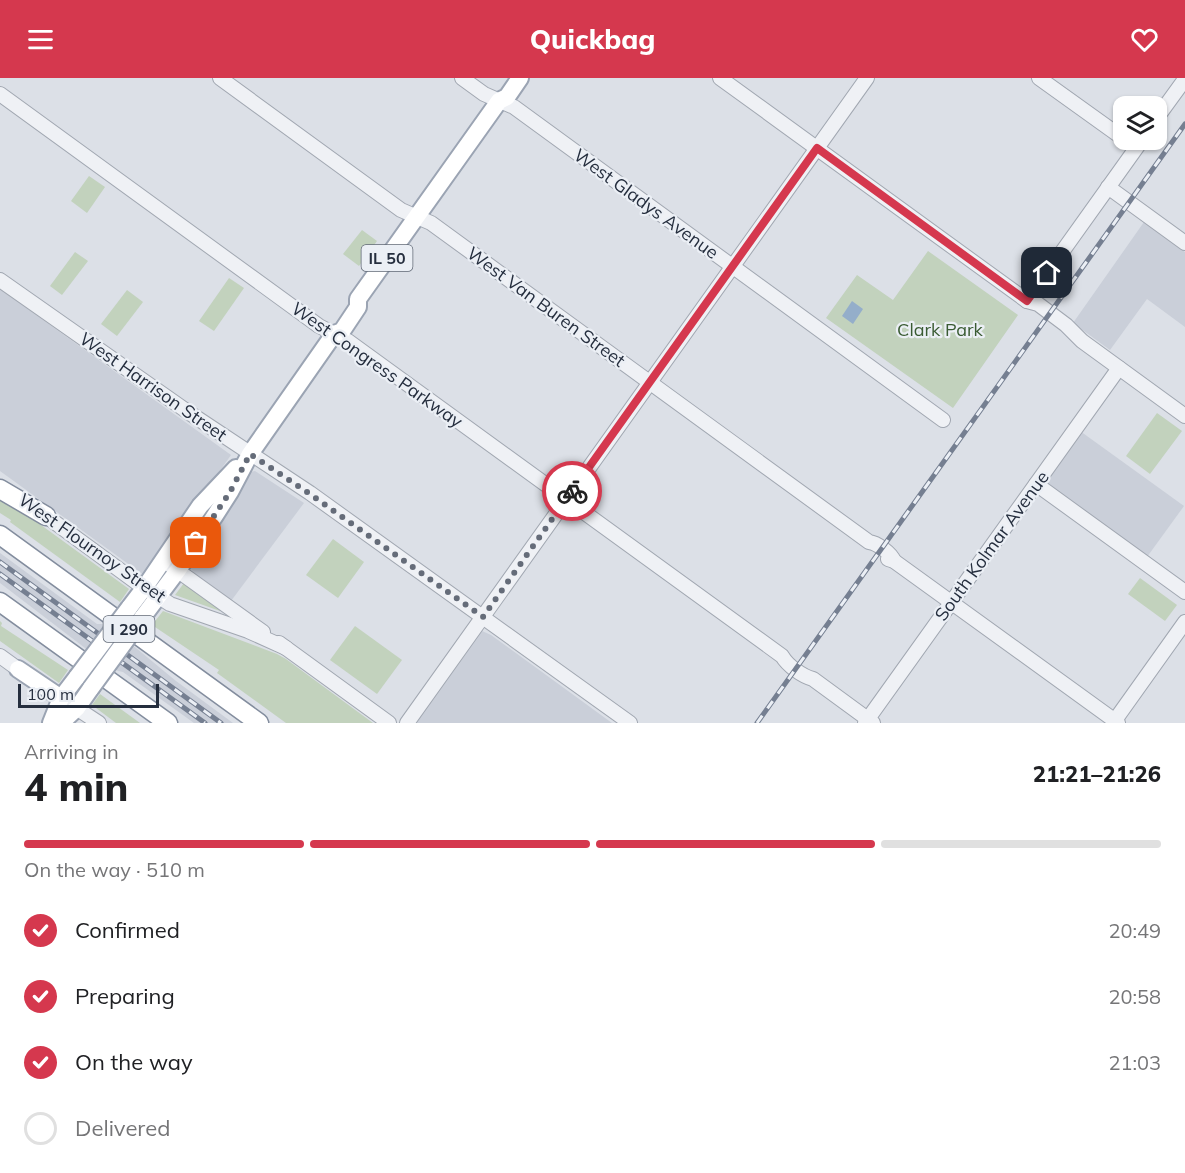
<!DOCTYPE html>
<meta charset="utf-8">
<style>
body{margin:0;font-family:Mulish,sans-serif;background:#f2f2f2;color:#202124;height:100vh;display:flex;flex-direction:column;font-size:22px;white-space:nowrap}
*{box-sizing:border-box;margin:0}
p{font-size:20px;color:#757577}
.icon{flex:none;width:33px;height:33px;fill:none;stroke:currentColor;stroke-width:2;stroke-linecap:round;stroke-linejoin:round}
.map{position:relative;height:645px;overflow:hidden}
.details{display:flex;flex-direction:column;background:#fff;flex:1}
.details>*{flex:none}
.buttons{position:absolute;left:1113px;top:18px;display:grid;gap:12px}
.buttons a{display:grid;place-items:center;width:54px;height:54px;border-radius:12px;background:#fff;box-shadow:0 2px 4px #0004;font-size:30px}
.scale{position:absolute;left:18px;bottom:15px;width:141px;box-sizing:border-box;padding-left:6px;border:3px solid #252e3e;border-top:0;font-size:16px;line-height:21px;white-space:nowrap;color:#252e3e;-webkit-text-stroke:4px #ebeff5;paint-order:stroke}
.pin{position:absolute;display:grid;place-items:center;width:51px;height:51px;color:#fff;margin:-26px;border-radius:12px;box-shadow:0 3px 9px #0006}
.courier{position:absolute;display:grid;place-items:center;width:60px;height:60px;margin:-30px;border:4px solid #d5384e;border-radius:50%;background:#fff;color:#222;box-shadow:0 2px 8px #0007}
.summary em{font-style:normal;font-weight:800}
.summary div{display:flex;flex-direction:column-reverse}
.summary{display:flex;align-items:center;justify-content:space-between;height:102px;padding:0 24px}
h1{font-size:39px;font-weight:800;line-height:45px}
.bar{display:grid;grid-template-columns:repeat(4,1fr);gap:9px 6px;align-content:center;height:72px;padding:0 24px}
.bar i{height:8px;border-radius:4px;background:#e0e0e0}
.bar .on{background:#d5384e}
.bar p{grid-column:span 4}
ol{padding:0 24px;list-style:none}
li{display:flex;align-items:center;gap:18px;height:66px}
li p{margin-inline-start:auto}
li .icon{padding:6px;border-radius:50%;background:#d5384e;color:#fff;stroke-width:4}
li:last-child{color:#757577}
li i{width:33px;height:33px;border:3px solid #e0e0e0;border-radius:50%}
header{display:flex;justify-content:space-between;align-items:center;height:78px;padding:0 24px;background:#d5384e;color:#fff;font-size:27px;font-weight:800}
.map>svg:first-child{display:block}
.built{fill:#cacfd9}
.green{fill:#c2d2bd}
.water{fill:#94aeca}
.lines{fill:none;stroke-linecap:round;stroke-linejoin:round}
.minor-casing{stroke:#a1a7b1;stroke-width:16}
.major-casing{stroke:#9ba4b3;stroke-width:20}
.highway-casing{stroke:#838d9e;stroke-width:21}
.minor{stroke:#eff1f5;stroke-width:14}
.major{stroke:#fff;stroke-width:16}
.highway{stroke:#fff;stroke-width:18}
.rail-casing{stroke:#757f91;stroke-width:5}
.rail{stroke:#ebeff5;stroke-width:3;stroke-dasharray:9;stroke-linecap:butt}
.major-bridge-casing{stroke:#9ba4b3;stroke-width:20;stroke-linecap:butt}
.major-bridge{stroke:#fff;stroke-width:16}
.done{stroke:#656c79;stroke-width:6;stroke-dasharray:0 10.8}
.route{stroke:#d5384e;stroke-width:8}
.labels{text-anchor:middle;stroke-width:4.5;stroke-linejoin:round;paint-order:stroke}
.shield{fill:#ebeff5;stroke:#606875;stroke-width:1.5}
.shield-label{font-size:16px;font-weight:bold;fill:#252e3e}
.street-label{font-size:18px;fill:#252e3e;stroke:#ebeff5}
.park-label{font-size:18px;fill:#395b32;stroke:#ebeff5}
</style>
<header><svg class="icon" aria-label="menu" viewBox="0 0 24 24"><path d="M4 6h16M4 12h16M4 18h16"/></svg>Quickbag<svg class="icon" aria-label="heart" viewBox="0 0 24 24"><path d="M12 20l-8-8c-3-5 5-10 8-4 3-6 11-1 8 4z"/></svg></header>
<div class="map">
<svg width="1185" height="645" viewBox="0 0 1185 645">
<rect width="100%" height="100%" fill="#dce0e7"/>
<g class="built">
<path d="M1144 144 1185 174V249L1147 221 1110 272 1073 245Z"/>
<path d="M0 211 231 377 145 498 0 393Z"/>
<path d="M1080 353 1184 428 1147 479 1043 404Z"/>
<path d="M255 393 304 425 231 523 196 497 191 491 190 489 250 394Z"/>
<path d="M0 475 97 546H102L136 570 176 603 233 645H194L123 594 118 593 85 570 0 505Z"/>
<path d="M482 553 491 557 612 645H414L478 556Z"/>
</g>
<g class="green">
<path d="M89 98 105 109 87 135 71 123Z"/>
<path d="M362 152 377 163 359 188 343 176Z"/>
<path d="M928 173 1018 237 953 330 826 240 857 197 893 222Z"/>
<path d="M75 174 88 183 62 217 50 208Z"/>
<path d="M229 200 244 210 214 253 199 243Z"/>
<path d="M127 212 143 224 117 258 101 246Z"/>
<path d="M1157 335 1182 353 1150 396 1126 378Z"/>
<path d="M0 420 30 439 129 511 120 524 10 444 11 442 0 435Z"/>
<path d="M333 461 364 484 338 520 306 497Z"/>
<path d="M1140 500 1177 527 1165 543 1128 516Z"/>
<path d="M184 505 221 531 220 533 175 517Z"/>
<path d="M163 533 277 576 286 581 373 645H286L217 595 219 592 216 590 152 547Z"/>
<path d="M0 543 2 545 1 548 68 592 59 605 0 563Z"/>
<path d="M355 548 402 582 377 616 330 582Z"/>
<path d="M100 616 140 645H116L92 627Z"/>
</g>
<path class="water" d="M852 223 863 231 853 246 842 238Z"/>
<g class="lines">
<g class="minor-casing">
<g id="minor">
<path d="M220 0 401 132 431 145 869 464C877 465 891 475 894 483"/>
<path d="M462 0 484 16 514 29 943 342"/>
<path d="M720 0 1027 223 1038 226 1066 247 1082 263 1185 338"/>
<path d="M1039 0 1124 61"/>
<path d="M0 16 319 248 348 263 782 578C788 588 802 598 813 601L873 645"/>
<path d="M1156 41 1185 1"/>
<path d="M1108 109 1185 165"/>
<path d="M0 202 188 334 310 415 630 645"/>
<path d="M1027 223 1142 62"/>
<path d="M1036 406 1185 514"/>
<path d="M38 432 136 504 170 526 248 553 286 570"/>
<path d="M888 481 894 483 1118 645"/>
<path d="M163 482 263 554"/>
<path d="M279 565 389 645"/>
<path d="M0 578 18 591"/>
<path d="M61 620 99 645"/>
<path d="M407 645 867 0"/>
<path d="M865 645 1119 290"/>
<path d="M1113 645 1185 544"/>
</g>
</g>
<g class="major-casing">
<g id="major">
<path d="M129 530 145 509 200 428 236 390"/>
<path d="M142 540 178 492 214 439 230 414 250 376 334 256 342 253 358 229V221L499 23 507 19 520 0"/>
<path d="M18 591 61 620"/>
<path d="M51 645 61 620 77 599"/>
<path d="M61 645 77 630 91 610"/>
</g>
</g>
<g class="highway-casing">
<g id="highway">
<path d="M0 411 46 438"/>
<path d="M0 457 259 645"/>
<path d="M0 524 168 645"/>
</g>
</g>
<use href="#minor" class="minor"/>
<use href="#major" class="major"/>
<use href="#highway" class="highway"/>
<g class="rail-casing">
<g id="rail">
<path d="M0 484 221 645"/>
<path d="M0 496 205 645"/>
<path d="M757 645 1185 46"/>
</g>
</g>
<use href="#rail" class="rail"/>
<g class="major-bridge-casing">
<g id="major-bridge">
<path d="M77 599 129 530"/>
<path d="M91 610 142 540"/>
</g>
</g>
<use href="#major-bridge" class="major-bridge"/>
</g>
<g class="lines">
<path class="done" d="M196 465 230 414 250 376 310 416 483 539 572 413"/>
<path class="route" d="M572 413 817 70 1027 223 1047 195"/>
</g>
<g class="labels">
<g class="shield">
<rect x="361.5" y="167" width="51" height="26" rx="4.5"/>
<rect x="103.5" y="538" width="51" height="26" rx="4.5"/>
</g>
<g class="shield-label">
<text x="387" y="186">IL 50</text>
<text x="129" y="557">I 290</text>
</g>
<g class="street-label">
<text transform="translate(646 126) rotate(36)" y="6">West Gladys Avenue</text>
<text transform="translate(546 229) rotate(36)" y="6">West Van Buren Street</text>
<text transform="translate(377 287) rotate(35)" y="6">West Congress Parkway</text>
<text transform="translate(153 309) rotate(35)" y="6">West Harrison Street</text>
<text transform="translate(992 468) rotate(-54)" y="6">South Kolmar Avenue</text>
<text transform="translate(92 470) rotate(35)" y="6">West Flournoy Street</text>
</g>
<g class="park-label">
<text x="940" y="258">Clark Park</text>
</g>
</g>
</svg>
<div class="buttons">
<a><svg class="icon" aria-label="layers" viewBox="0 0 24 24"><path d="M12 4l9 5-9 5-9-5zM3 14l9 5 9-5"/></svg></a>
</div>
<div class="scale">100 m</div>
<div class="pin" style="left:196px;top:465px;background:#ea580c"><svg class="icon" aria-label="bag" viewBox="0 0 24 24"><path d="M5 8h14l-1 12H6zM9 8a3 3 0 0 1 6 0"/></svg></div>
<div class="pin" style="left:1047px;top:195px;background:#1f2937"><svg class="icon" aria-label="home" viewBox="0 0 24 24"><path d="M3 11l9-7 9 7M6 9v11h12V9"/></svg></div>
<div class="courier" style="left:572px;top:413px"><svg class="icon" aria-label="bike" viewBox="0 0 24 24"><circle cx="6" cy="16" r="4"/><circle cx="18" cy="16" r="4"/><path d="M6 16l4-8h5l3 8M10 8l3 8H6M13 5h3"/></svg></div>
</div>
<section class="details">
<div class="summary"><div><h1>4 min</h1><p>Arriving in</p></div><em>21:21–21:26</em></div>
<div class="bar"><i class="on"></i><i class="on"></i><i class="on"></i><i></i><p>On the way · 510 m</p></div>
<ol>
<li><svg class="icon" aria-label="check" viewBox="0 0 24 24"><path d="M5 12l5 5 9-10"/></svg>Confirmed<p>20:49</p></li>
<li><svg class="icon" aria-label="check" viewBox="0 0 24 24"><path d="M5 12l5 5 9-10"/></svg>Preparing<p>20:58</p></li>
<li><svg class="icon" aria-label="check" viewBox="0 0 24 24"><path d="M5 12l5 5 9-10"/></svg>On the way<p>21:03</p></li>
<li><i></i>Delivered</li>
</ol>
</section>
